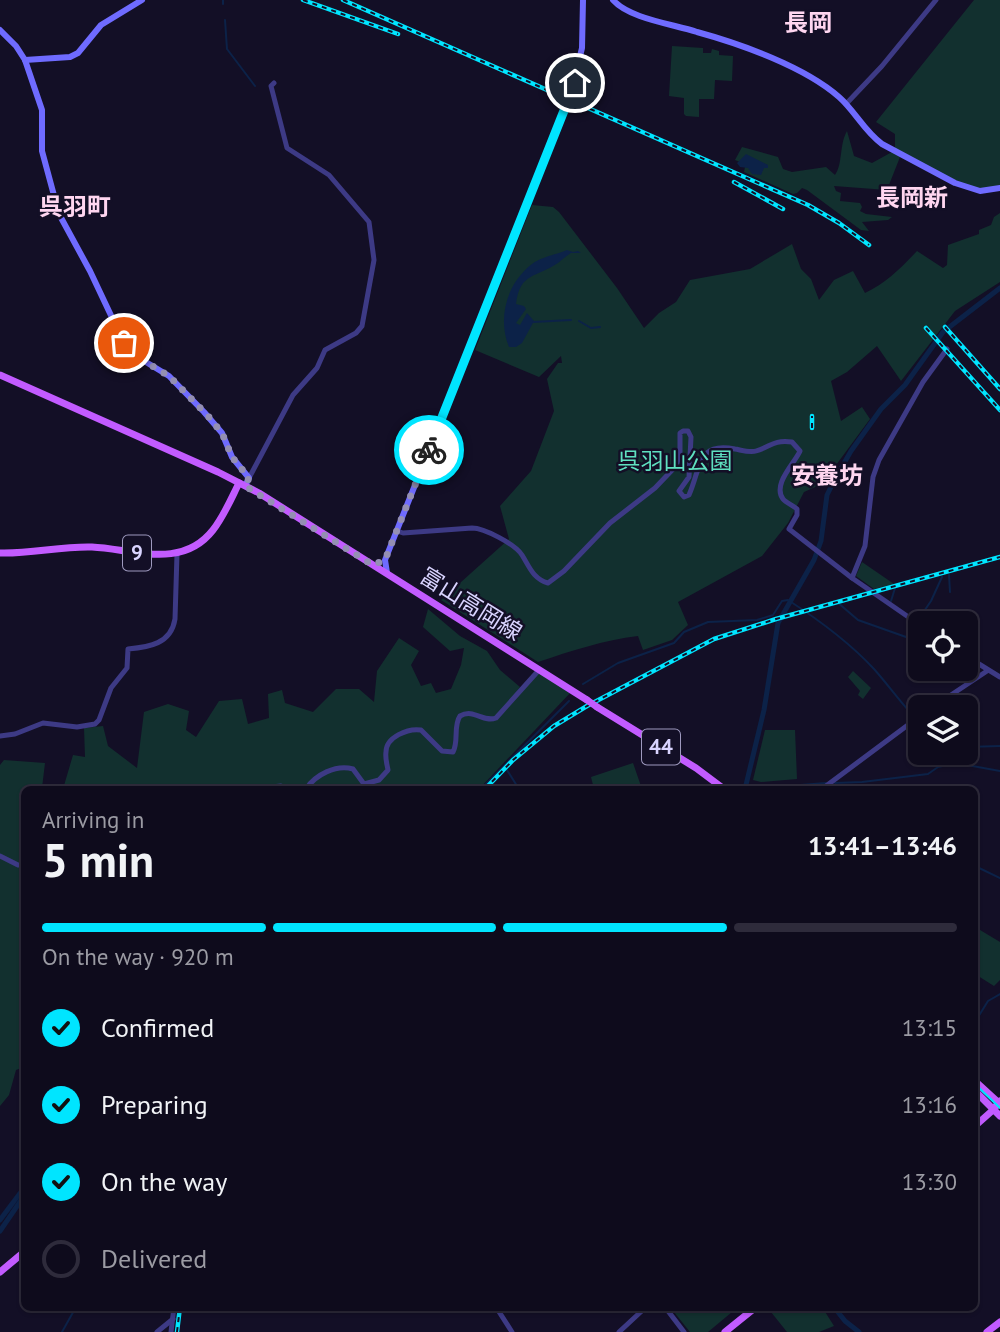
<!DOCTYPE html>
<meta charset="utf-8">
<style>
body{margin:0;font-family:"PT Sans","Noto Sans JP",sans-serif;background:#171425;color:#f1f3f6;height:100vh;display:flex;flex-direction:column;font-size:26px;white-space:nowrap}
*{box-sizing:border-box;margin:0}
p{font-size:23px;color:#9b9ba3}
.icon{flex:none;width:38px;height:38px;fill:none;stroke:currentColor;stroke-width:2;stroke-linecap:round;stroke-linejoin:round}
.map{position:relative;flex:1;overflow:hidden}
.drawer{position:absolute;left:21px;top:786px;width:957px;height:525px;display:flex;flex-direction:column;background:#0e0b1c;border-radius:10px;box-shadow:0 2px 5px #0004,0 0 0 2px #2e2b3b}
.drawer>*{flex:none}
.fabs{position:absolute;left:908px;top:611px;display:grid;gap:14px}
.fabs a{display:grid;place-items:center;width:70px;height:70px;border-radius:10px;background:#0e0b1c;box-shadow:0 2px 5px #0004,0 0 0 2px #2e2b3b;font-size:35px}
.pin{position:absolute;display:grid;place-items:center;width:60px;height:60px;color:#fff;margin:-30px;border:4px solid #fff;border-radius:50%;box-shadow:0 2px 7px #0007}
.courier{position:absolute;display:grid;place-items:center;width:70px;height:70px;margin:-35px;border:5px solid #00e5ff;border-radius:50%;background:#fff;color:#222;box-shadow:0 2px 9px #0007}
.summary em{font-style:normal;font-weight:700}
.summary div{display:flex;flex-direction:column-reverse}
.summary{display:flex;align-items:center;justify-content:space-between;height:119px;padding:0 21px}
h1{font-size:46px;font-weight:700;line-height:52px}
.bar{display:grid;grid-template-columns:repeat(4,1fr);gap:10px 7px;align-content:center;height:84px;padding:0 21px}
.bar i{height:9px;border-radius:5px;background:#2e2b3b}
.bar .active{background:#00e5ff}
.bar p{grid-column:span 4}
ol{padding:0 21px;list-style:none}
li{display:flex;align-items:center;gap:21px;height:77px}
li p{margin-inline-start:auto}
li .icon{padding:7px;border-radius:50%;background:#00e5ff;color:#111;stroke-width:4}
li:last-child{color:#9b9ba3}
li i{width:38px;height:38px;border:4px solid #2e2b3b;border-radius:50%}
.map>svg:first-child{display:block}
.green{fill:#12302f}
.water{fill:#0c2248}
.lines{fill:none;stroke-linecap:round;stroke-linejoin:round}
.stream{stroke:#0c2248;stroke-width:2}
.river{stroke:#0c2248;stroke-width:5}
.tertiary{stroke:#3d3a85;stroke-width:5}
.secondary{stroke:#6f6bff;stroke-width:6}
.primary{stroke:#c25bff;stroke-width:7}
.tram{stroke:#00e5ff;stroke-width:2}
.rail-casing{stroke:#00e5ff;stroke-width:4.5}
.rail{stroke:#130f26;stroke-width:2;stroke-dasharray:5;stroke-linecap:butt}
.secondary-bridge{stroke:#6f6bff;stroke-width:6}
.primary-bridge{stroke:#c25bff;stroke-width:7}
.done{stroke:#948fb3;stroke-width:7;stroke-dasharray:0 12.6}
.route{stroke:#00e5ff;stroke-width:9}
.labels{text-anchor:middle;stroke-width:5;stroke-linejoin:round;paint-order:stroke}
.shield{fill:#130f26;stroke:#9e99be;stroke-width:2}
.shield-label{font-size:21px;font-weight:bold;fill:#d9d4ff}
.park-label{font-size:23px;fill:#5fe0c0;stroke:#130f26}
.street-label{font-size:23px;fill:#d9d4ff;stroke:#130f26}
.neighbourhood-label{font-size:24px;font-weight:bold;fill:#ffd6f0;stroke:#130f26}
</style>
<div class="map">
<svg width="1000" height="1332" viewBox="0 0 1000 1332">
<rect width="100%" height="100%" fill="#130f26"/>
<g class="green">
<path d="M974 0H1000V186L980 191 937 172 895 149V134L876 122Z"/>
<path d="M672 46 703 48V53H711L712 49 719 51V55L733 56 732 81 715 80 714 99H699V117L686 116 684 114V98L669 96Z"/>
<path d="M847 131 854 156 872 163 892 152 900 157 887 190 834 186 836 191 841 193 840 201 860 203 862 207 860 211 866 214 892 217 888 220 862 222 869 231 861 230 807 190 802 188 797 193 793 194 744 172 745 167 764 168 767 165 746 155 740 162 735 160 742 147 778 157 783 169 792 172 826 167 835 175C843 164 839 145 847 131Z"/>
<path d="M532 205 553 207 559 212 617 288 644 328 659 313 676 302 690 280 750 269 792 244 801 269 811 279 819 300 834 280 853 271 865 293C886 283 901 268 917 251L943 268 947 265 948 245 979 234V230L991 225 994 217 1000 213V282L955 311 901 381 877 346 847 372 831 381 841 421 862 407 870 419 822 484 804 492 788 523 762 556 678 602 688 625 672 640 643 650 638 636C604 640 571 651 538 662L441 600 509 539 500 506 531 471 554 411 547 379 558 363H562L561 356 539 377 475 350Z"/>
<path d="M862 562 894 584 874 589 856 576Z"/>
<path d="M428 609 460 636 487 651 500 670 520 687 503 710 539 670 572 691 479 789H63L73 755 85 757 84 728 103 726 108 746 137 768 144 712 168 704 189 711 186 730 196 737 219 701 242 699 248 724 269 718 268 694 282 690 285 703 313 712 336 689H359L374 702 377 671 399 638 419 651 411 665 421 686 431 683 436 693 451 689 461 665 464 648 450 651 423 627Z"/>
<path d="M853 671 871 688 863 699 858 695 860 691 848 677Z"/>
<path d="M765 730H795L797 779 761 782 753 780Z"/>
<path d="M4 760 45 763 42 788 47 789H24V1067L16 1070 9 1095 0 1106V765Z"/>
<path d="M633 763 642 789H594L591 777Z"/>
<path d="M975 927 1000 942V980L994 986 975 974Z"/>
<path d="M670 1307H738L708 1332H690Z"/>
<path d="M767 1307H822L834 1326 819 1332H787Z"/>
</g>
<g class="water">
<path d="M746 154 768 165V168H764L761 175 752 174 748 168 740 167 737 163Z"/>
<path d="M567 250 573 252 578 251 581 253H571C566 256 562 260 558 263 536 278 520 272 516 304L524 306 526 309 516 323 520 325 527 313 534 321 522 343 516 347H509C497 318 507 283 532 264 543 256 556 255 567 250Z"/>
</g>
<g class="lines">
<g class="stream">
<path d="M223 0V4"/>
<path d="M225 20 227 49 255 86"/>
<path d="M579 321 591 328 600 327"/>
<path d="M533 322 571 320"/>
<path d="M949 575 950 592"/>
<path d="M891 601 895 588"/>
<path d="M837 602 858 620 906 637 914 624"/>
<path d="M918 620 931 601 942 577"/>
<path d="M583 684 618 663 674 643 684 632 708 622 757 620 773 615 782 601 788 600C819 620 849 642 874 669 890 687 903 706 920 723"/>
<path d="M966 747 1000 746"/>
<path d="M505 767 519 789"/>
<path d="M835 783 862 782 928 774 938 767 956 763 1000 771"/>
<path d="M481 789 569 701"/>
<path d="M750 789 826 783"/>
<path d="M975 866 1000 878"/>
<path d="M975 1022 988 1001 1000 994"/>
<path d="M62 1332 76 1307"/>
</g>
<g class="river">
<path d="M745 789 764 710 778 623 814 560 821 541 827 495 835 479 851 451 881 409 905 385 943 332 1000 288"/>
<path d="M0 1220 24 1188"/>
<path d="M0 1231 24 1196"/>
<path d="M834 1307 845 1321 859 1332"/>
</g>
<g class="tertiary">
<path d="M846 104 882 66 936 0"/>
<path d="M249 478 293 395 317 368 325 350 356 333 362 326 374 260 369 222 329 175 287 148 271 86 274 83"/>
<path d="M397 531 403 533 472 528C484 528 515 544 522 555 529 566 533 579 548 583L564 571 610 523 655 488 676 466 680 453V433L683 431H688L691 437 689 477 679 491 684 497 689 495C701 468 697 441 735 449 741 450 750 453 756 451 772 446 772 440 792 442L800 451C795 463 772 484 783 499 786 503 793 505 797 509V515L789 529 852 578 920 625"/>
<path d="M852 578 865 546 873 477 879 460 923 382 947 349"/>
<path d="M966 656 1000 677"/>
<path d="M933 707 987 671"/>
<path d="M0 736 15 734 43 723 77 727 95 724 99 720 111 688 127 668 128 649C149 647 171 644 175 619L177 554"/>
<path d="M252 789 281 786 289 789"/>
<path d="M306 789C315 775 336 764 353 769L364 784 379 780 388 770C387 764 385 758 386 752 386 737 408 728 421 730L442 751 453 752C459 741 453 726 460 716 474 708 483 723 496 718L539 670"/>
<path d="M822 789 920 716"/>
<path d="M0 856 18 865H24"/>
<path d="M496 1307 512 1332"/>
<path d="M665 1307 684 1332"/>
<path d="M157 1332 173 1319"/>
<path d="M171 1332 174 1307"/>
<path d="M619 1332 646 1307"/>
</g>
<g class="secondary">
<path d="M613 0C630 19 673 24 697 32 741 44 805 67 839 97 855 111 864 131 882 144L955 183 980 191 1000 188"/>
<path d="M0 30 16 46 25 60 42 110V151L59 214 90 271 124 343 136 356 169 376 204 412 222 433 232 457 249 478 245 486"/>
<path d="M25 60 70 57 78 53 101 25 142 0"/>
<path d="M571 94 582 48 583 0"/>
<path d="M387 573 385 560 568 103"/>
</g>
<g class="primary">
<path d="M0 375 218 472 259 493 587 700"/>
<path d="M0 553C31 554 61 546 92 547 133 549 182 570 213 530 224 516 231 499 239 483"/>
<path d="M597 707 696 768 724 789"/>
<path d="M975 1081 1000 1104"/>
<path d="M975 1091 1000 1116"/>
<path d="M975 1126 993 1110 1000 1101"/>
<path d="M0 1272 24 1252"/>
<path d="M725 1332 756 1307"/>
<path d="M987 1332 1000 1322"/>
</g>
<path class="tram" d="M975 1084 1000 1108"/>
<g class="rail-casing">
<g id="rail">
<path d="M303 0 398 34"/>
<path d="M343 0 808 205 839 223 869 245"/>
<path d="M734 182 783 209"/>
<path d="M945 327 1000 389"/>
<path d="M926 328 1000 410"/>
<path d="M812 428V416"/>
<path d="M485 789 513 760 554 726 587 706 714 639 776 619 1000 557"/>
<path d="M177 1332 180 1307"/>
</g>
</g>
<use href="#rail" class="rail"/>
<path class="secondary-bridge" d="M568 103 571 94"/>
<path class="primary-bridge" d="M587 700 597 707"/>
</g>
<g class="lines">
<path class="done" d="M124 343 136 356 169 376 209 417 222 433 232 457 249 478 245 486 373 565 385 560 429 450"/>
<path class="route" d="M429 450 575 83"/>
</g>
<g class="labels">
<g class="shield">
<rect x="123" y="535.5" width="28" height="35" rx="5"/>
<rect x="642" y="729.5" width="38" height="35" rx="5"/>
</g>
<g class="shield-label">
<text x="137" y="560">9</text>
<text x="661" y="754">44</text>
</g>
<g class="park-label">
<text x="675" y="469">呉羽山公園</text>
</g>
<g class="street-label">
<text transform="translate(471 604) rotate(32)" y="8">富山高岡線</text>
</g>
<g class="neighbourhood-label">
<text x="808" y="31">長岡</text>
<text x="912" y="206">長岡新</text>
<text x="75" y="215">呉羽町</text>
<text x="827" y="484">安養坊</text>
</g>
</g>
</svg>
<div class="fabs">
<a><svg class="icon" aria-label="locate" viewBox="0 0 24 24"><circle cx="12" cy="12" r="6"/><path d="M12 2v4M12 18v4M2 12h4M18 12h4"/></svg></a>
<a><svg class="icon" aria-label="layers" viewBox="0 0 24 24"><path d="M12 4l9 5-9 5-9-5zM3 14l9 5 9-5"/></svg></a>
</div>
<div class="pin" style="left:124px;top:343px;background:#ea580c"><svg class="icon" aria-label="bag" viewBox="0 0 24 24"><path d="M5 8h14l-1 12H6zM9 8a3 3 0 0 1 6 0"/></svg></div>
<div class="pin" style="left:575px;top:83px;background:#1f2937"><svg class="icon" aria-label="home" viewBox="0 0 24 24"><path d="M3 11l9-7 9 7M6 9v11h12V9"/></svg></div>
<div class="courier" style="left:429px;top:450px"><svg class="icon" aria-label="bike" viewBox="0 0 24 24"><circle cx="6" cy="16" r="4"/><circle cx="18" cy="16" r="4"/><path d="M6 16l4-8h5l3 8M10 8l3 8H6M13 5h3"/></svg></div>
<section class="drawer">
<div class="summary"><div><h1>5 min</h1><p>Arriving in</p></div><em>13:41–13:46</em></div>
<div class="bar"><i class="active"></i><i class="active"></i><i class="active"></i><i></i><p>On the way · 920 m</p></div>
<ol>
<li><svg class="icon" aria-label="check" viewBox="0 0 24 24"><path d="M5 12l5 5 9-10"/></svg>Confirmed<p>13:15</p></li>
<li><svg class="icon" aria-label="check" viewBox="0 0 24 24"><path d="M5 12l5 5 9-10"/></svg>Preparing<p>13:16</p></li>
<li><svg class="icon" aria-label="check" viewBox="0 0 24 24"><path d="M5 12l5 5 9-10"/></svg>On the way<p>13:30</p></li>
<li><i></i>Delivered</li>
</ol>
</section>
</div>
